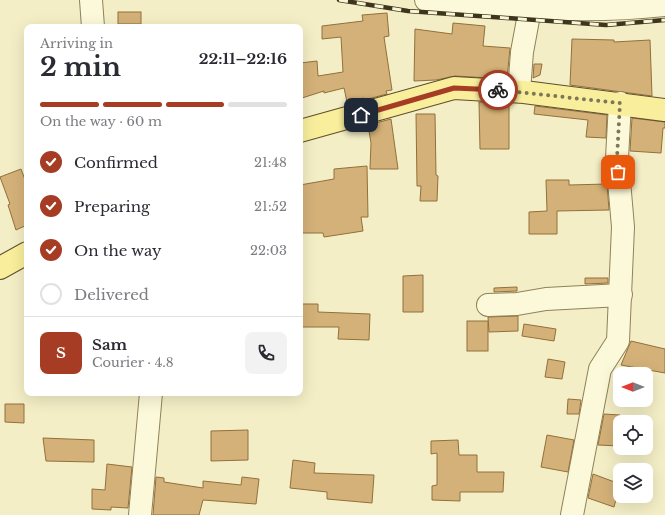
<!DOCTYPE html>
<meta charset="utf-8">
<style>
body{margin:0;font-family:"Libre Baskerville",serif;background:#f2f2f3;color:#2b2b33;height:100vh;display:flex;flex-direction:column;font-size:15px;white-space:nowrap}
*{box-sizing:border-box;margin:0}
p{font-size:13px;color:#7c7c81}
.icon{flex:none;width:22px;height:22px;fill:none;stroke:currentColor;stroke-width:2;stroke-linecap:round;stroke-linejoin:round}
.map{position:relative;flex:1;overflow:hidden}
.sheet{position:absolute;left:24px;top:24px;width:279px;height:372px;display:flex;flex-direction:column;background:#fff;border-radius:8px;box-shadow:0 4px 16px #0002}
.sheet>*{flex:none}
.needle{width:26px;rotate:270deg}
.tools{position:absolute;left:613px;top:367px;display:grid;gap:8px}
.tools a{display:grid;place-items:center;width:40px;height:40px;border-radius:8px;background:#fff;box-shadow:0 4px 16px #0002;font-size:20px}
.pin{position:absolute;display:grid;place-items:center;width:34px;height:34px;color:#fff;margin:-17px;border-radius:8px;box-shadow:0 2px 6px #0006}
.courier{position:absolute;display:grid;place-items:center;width:40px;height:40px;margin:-20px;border:3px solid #a53c23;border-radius:50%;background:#fff;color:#222;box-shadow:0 1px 5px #0007}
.headline em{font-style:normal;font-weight:700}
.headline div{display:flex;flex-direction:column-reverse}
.headline{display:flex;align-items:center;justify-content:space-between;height:68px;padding:0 16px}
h1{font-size:26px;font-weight:700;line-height:30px}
.bar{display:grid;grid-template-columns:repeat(4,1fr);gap:6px 4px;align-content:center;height:48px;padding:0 16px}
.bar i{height:5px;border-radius:3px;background:#e1e1e2}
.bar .on{background:#a53c23}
.bar p{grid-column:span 4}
.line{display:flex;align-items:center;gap:10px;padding:0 16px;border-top:1px solid #e1e1e2}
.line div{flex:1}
.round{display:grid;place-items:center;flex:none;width:42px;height:42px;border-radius:8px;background:#f2f2f3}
ol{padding:0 16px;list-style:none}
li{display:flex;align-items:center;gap:12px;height:44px}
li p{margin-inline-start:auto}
li .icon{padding:4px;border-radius:50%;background:#a53c23;color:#fff;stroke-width:4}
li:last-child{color:#7c7c81}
li i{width:22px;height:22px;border:2px solid #e1e1e2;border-radius:50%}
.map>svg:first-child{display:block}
.building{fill:#d4b178;stroke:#92703c}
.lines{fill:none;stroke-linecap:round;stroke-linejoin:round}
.minor-casing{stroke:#908159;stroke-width:24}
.major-casing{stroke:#5e4e2d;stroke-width:24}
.minor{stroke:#fcf9da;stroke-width:22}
.major{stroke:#f8ee9b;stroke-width:22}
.rail-casing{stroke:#3f351e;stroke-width:4.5}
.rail{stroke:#f9f6d6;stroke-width:3;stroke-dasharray:9;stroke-linecap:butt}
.done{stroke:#7e7658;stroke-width:4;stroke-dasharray:0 7.2}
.route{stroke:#a53c23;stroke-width:5}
</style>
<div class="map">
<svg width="665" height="515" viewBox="0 0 665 515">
<rect width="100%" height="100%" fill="#f3eec5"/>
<g class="building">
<rect x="118" y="12" width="23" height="12"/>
<path d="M387 13 389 36 384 37 392 90 386 91 387 94 364 100V98L347 102 344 88 324 93V91L302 98 300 63 317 61 318 76 343 72 341 37 322 39V26L363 21 362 15Z"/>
<path d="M453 23 485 26 483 46 510 48 507 79 455 76 436 80 414 81 415 29 452 34Z"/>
<path d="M572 39 614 40V42L650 40 652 96 570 85Z"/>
<path d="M534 64H542L540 75 533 78Z"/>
<path d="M479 102 509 104V149H480Z"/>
<path d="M535 106 607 115 606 138 586 137 588 120 534 114Z"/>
<path d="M416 114H435L436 175 438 176 437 201H420L421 186H417Z"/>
<path d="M632 118 665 122V128H663L661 153 630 151Z"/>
<path d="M391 119 398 169H370L371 143 368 125Z"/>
<path d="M367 166 368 217H361L363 231 324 237 323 233H300V185L334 179V169Z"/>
<path d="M21 169 27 185V225L16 230 8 205 10 204 0 177Z"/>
<path d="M546 180H569V185L607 184 609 210 557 211V234H529V212L547 211Z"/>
<path d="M423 275V312H403V276Z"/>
<path d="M585 278H608V283L585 284Z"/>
<path d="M517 287V291L494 292V288Z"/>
<path d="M300 304H318V312L370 314 369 340 338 339 339 327H300Z"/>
<path d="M518 316V331L489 332 488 317Z"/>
<rect x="467" y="321" width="21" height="30"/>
<path d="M524 324 556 329 554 341 522 336Z"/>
<path d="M631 341 665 349V373L621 365Z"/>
<path d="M548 359 565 362 562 379 545 377Z"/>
<path d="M568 399 581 400 579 414H567Z"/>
<path d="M5 404H24V423L5 422Z"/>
<path d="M604 414 620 415V446L598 445Z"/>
<path d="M248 430V460L211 461V431Z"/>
<path d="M547 435 574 440 568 472 541 467Z"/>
<path d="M43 438 94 440V462L46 461Z"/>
<path d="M458 440 459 455H477V472H504L503 492H460V501L432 500V486L437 485V453L431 454V441Z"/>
<path d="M293 460 315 463 314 473 374 475 372 503 327 499V492L290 488Z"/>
<path d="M107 464 132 467 128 508 111 507V510L92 509V489L105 490Z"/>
<path d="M593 474 620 484 614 507 588 498Z"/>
<path d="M156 477 164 478V482L203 488V481L241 485 242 477 259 479 256 504 203 500 199 515H153Z"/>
</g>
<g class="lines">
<g class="minor-casing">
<g id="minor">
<path d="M91 0 93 27"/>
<path d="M426 0C506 7 585 14 665 5"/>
<path d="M519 91 522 52 530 9 534 0"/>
<path d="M488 305 517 304 546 299 621 295"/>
<path d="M140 515 151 393"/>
<path d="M572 515 600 369 618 341 623 227 617 158 620 103"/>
</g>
</g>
<g class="major-casing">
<g id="major">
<path d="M300 131 454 88 524 92 665 110"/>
<path d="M0 268 27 253"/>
</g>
</g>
<use href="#minor" class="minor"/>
<use href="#major" class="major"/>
<g class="rail-casing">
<path id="rail" d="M339 0 408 11 606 25 665 20"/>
</g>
<use href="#rail" class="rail"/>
</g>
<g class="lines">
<path class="done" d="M498 90 620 103 617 158 618 172"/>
<path class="route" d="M361 115 454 88 498 90"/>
</g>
</svg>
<div class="tools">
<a><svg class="needle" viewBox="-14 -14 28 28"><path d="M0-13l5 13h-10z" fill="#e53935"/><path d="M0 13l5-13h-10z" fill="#7c7c81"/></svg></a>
<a><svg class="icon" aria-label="locate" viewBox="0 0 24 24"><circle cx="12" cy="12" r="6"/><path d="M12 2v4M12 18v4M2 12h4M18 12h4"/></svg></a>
<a><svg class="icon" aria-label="layers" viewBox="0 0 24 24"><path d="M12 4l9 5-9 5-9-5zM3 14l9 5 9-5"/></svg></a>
</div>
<div class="pin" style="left:618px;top:172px;background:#ea580c"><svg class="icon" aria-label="bag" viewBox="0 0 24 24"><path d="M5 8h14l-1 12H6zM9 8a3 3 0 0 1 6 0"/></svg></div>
<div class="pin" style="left:361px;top:115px;background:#1f2937"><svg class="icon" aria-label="home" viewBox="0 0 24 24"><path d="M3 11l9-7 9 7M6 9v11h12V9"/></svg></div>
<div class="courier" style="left:498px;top:90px"><svg class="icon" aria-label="bike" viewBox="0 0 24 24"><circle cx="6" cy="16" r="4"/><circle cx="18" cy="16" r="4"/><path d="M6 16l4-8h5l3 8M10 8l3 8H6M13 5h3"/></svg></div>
<section class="sheet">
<div class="headline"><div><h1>2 min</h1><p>Arriving in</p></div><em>22:11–22:16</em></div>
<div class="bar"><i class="on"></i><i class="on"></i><i class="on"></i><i></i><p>On the way · 60 m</p></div>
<ol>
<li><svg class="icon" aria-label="check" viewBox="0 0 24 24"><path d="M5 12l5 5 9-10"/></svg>Confirmed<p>21:48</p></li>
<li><svg class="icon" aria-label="check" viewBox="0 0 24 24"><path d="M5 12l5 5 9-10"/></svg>Preparing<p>21:52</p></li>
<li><svg class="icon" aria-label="check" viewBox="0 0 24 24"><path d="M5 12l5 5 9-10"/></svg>On the way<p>22:03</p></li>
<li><i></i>Delivered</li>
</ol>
<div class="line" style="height:72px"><b class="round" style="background:#a53c23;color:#fff">S</b><div><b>Sam</b><p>Courier · 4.8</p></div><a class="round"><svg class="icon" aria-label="phone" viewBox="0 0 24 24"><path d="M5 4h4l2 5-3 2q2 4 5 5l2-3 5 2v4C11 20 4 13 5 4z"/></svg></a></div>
</section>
</div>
